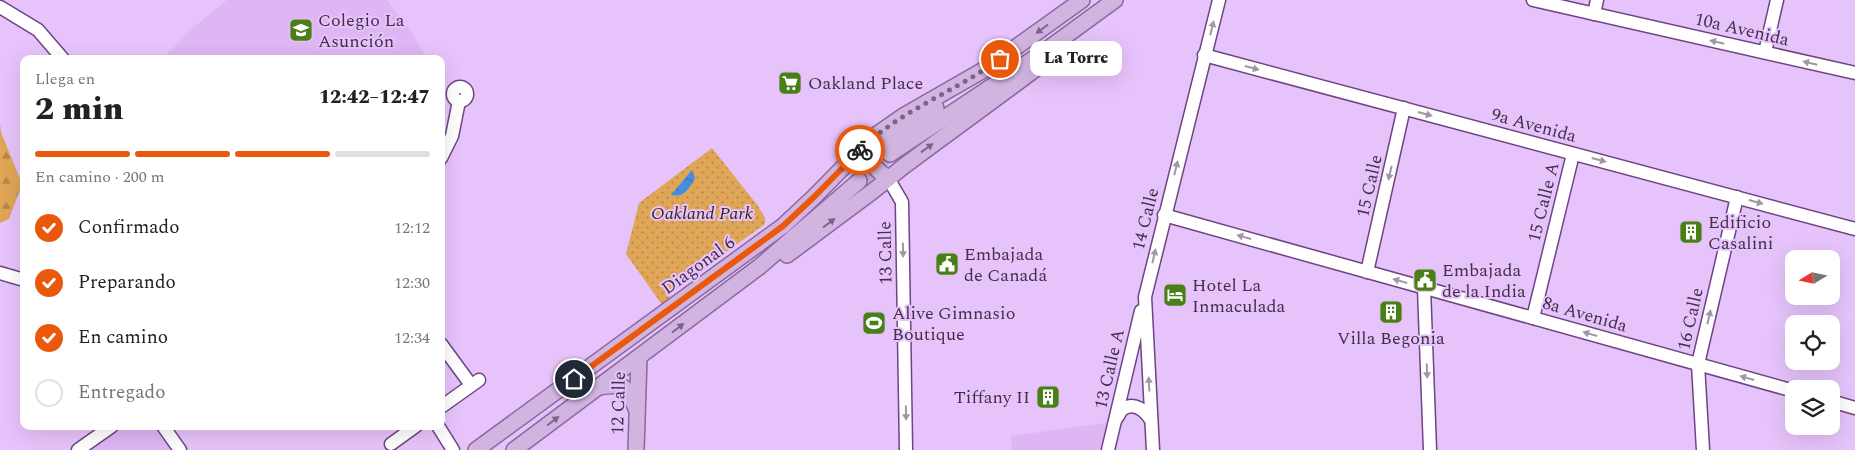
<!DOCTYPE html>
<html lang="es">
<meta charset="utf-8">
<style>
body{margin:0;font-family:Spectral,serif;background:#f2f2f2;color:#222;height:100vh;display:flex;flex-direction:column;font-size:19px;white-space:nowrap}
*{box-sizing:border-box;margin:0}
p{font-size:16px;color:#767676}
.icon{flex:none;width:28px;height:28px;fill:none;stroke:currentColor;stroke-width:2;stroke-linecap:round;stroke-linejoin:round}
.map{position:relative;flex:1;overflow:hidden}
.panel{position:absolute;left:20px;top:55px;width:425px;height:375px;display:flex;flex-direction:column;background:#fff;border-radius:10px;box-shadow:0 5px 20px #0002}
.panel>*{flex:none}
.needle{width:32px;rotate:260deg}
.buttons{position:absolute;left:1785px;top:250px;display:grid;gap:10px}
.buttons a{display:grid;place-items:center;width:55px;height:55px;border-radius:10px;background:#fff;box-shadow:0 5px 20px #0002;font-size:25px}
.pin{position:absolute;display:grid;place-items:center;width:42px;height:42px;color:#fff;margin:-21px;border:2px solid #fff;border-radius:50%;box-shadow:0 1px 5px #0007}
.courier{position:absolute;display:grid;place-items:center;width:50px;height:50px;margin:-25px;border:4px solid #ea580c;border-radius:50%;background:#fff;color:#222;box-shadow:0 1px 6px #0007}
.bubble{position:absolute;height:35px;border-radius:10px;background:#fff;box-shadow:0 5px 20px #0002;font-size:16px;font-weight:800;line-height:35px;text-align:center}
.summary em{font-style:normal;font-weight:800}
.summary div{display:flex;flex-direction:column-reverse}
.summary{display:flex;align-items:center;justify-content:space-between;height:85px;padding:0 15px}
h1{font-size:32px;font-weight:800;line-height:38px}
.bar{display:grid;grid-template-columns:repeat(4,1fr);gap:8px 5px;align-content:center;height:60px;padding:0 15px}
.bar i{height:6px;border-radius:4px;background:#e0e0e0}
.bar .current{background:#ea580c}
.bar p{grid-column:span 4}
ol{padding:0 15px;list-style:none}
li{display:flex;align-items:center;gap:15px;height:55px}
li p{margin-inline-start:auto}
li .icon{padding:5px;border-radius:50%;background:#ea580c;color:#fff;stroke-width:4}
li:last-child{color:#767676}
li i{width:28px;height:28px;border:2px solid #e0e0e0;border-radius:50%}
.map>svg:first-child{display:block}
.built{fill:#ddb6f3}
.forest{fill:url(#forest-firs)}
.park{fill:url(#park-dots)}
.water{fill:url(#water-ripples)}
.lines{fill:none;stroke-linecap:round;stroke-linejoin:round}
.major-tunnel{stroke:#c6a5d8;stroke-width:15;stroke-dasharray:15 8;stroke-linecap:butt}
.minor-casing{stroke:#6e4482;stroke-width:15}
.major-casing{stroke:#8b669f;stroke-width:18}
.minor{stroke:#fff;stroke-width:12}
.major{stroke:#d1b5e0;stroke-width:15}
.oneway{fill:#a097a5}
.oneway2{fill:#7b6587}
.done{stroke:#7c6389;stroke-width:5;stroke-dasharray:0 9}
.route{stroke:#ea580c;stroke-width:6}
.labels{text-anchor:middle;stroke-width:4;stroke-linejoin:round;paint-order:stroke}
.poi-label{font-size:18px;fill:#422f4b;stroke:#e7c3fb;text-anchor:start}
.street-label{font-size:18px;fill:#422f4b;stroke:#e7c3fb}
.park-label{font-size:18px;font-style:italic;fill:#372918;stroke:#e7c3fb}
</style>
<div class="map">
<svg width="1855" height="450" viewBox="0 0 1855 450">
<defs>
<pattern id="forest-firs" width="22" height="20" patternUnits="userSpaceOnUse" patternTransform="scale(1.25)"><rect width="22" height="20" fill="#dfa657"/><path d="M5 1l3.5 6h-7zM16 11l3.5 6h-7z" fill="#b6884a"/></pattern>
<pattern id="park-dots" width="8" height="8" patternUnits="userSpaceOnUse" patternTransform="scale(1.25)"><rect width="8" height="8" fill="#dfa657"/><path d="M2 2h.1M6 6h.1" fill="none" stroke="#b6884a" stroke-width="1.8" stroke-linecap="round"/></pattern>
<pattern id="water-ripples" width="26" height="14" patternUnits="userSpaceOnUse" patternTransform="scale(1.25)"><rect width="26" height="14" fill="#448de1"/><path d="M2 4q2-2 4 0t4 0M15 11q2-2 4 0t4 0" fill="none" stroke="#3a74b8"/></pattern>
</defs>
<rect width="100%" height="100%" fill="#e7c3fb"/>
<g class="built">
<path d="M227 0H387L413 34 427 59H162L195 26Z"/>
<path d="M1107 423 1100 450H1012L1011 436Z"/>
<path d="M117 426H158L172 450H82Z"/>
</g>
<path class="forest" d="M0 122 1 132 22 184 9 219 0 223Z"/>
<path class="park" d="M712 148 758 206 765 218V224L675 289 663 306 626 254 639 203Z"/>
<path class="water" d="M692 170 695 178C689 189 684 198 671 195Z"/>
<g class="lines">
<path class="major-tunnel" d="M859 181 890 154"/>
<g class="minor-casing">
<g id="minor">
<path d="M1533 0 1855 73"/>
<path d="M0 7 38 30 63 59"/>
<path d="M1594 14 1597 0"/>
<path d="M1765 52 1777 0"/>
<path d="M1204 55 1855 229"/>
<circle cx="460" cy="94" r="7"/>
<path d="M441 158 452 136 459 101"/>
<path d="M888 178 902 202 906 450"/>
<path d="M1164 215 1794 391"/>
<path d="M1367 272 1404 108"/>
<path d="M0 273 24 280"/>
<path d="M1424 288 1430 450"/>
<path d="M1533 318 1573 154"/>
<path d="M441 344 471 385"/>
<path d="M1831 401 1855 408"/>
<path d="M441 407 479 380"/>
<path d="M1116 419C1118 417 1120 411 1123 409 1135 401 1145 411 1151 420"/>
<path d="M163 426 180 450"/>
<path d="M438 426 453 450"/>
<path d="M391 444 416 426"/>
<path d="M78 450 112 426"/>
<path d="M1108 450 1141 311"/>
<path d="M1153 450 1145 297 1219 0"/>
<path d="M1703 450 1698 364 1737 197"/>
</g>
</g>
<g class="major-casing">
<g id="major">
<path d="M890 154 1045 51 1115 0"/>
<path d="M888 178C877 171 869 164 874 149L936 108"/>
<path d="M787 255 873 191 904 166 1037 68 1045 51"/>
<path d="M599 387C626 383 627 386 637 411"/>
<path d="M476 450 783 226 814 197 872 138 905 115 987 68 1082 0"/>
<path d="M514 450 759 267 859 181"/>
<path d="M636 450 639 358"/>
</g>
</g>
<use href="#minor" class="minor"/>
<use href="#major" class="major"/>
</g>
<defs><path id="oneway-solid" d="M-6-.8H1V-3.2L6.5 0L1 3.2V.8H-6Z" transform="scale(1.25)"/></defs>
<g class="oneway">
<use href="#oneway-solid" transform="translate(1212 28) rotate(-76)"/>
<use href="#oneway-solid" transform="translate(1717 42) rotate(-167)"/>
<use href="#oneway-solid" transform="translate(1810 63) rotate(-167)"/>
<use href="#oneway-solid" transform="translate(1252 68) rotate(15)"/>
<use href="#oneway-solid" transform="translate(1425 114) rotate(15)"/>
<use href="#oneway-solid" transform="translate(1599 160) rotate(15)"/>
<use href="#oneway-solid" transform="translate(1176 168) rotate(-76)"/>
<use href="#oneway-solid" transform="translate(1390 173) rotate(103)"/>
<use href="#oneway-solid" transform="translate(1756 202) rotate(15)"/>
<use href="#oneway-solid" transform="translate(1244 237) rotate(-164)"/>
<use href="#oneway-solid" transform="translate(903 250) rotate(89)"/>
<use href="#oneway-solid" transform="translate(1154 256) rotate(-77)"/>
<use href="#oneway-solid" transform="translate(1400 281) rotate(-164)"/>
<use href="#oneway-solid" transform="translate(1709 317) rotate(-77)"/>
<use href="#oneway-solid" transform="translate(1590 334) rotate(-164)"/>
<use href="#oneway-solid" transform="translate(1427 371) rotate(88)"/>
<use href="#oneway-solid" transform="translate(1747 378) rotate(-164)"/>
<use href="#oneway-solid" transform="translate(1149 384) rotate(-93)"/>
<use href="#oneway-solid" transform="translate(906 413) rotate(89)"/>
</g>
<g class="oneway2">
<use href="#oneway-solid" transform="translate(1042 29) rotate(144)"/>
<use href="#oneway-solid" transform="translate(927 148) rotate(-36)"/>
<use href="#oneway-solid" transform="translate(829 223) rotate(-37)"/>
<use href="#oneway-solid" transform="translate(678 328) rotate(-37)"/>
<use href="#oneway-solid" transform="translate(553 421) rotate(-37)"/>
</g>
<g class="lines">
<path class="done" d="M860 150C900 110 955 92 1000 59"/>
<path class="route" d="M574 379 783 226 814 197 860 150"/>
</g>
<defs>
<g id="school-square" transform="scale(1.25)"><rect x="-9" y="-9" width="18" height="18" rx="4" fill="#497f15" stroke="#e7c3fb"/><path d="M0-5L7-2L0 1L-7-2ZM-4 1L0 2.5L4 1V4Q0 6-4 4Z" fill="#fff"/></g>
<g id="supermarket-square" transform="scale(1.25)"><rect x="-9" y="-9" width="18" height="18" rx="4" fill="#497f15" stroke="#e7c3fb"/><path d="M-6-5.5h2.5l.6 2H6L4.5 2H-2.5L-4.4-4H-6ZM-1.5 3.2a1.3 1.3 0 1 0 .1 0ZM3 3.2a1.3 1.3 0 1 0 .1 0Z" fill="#fff"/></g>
<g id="building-square" transform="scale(1.25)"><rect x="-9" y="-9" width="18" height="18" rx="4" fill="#497f15" stroke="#e7c3fb"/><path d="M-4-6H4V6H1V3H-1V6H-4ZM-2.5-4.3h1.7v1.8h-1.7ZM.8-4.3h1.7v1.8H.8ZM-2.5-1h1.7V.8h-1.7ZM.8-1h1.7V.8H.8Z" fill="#fff"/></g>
<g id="civic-square" transform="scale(1.25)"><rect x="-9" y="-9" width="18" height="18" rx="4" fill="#497f15" stroke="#e7c3fb"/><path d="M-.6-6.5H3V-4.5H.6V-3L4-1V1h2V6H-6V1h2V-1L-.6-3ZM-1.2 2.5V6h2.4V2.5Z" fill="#fff"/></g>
<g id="hotel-square" transform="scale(1.25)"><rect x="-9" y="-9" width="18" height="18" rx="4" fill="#497f15" stroke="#e7c3fb"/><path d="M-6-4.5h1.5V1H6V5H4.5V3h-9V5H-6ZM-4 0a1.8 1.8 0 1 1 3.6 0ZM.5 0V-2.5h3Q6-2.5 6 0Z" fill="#fff"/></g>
<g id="stadium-square" transform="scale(1.25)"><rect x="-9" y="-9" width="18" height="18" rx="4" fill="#497f15" stroke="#e7c3fb"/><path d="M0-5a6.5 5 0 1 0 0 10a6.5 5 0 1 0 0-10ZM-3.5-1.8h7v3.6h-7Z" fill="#fff"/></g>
</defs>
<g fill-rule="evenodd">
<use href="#school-square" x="301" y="30"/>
<use href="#supermarket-square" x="790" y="83"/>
<use href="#building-square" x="1691" y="232"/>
<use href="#civic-square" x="947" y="264"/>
<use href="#civic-square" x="1425" y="280"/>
<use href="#hotel-square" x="1175" y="295"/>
<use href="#building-square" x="1391" y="312"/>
<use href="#stadium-square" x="874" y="323"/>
<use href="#building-square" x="1048" y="397"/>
</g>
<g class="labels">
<g class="poi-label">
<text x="318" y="26">Colegio La<tspan x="318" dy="21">Asunción</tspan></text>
<text x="808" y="89">Oakland Place</text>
<text x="1708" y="228">Edificio<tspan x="1708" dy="21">Casalini</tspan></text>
<text x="964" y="260">Embajada<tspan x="964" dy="21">de Canadá</tspan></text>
<text x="1442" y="276">Embajada<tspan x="1442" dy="21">de la India</tspan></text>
<text x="1192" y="291">Hotel La<tspan x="1192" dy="21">Inmaculada</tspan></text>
<text x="892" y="319">Alive Gimnasio<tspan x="892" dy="21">Boutique</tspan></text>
<text x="1391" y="344" text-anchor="middle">Villa Begonia</text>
<text x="1030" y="403" text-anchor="end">Tiffany II</text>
</g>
<g class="street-label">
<text transform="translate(1742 29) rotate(13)" y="6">10a Avenida</text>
<text transform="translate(1534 125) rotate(15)" y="6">9a Avenida</text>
<text transform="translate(1369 186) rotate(-77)" y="6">15 Calle</text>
<text transform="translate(1543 202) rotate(-76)" y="6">15 Calle A</text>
<text transform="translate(1145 219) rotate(-76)" y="6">14 Calle</text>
<text transform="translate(885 253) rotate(-91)" y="6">13 Calle</text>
<text transform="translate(698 265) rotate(-36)" y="6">Diagonal 6</text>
<text transform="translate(1585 314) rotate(16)" y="6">8a Avenida</text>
<text transform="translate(1690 319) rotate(-77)" y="6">16 Calle</text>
<text transform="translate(1109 369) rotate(-77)" y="6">13 Calle A</text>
<text transform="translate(618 403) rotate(-88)" y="6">12 Calle</text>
</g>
<g class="park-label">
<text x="702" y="219">Oakland Park</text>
</g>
</g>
</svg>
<div class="buttons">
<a><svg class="needle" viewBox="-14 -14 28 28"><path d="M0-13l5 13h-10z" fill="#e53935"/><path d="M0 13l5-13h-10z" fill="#767676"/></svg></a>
<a><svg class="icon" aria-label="locate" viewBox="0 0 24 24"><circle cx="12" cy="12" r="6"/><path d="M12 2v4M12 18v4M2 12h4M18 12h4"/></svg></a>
<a><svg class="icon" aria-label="layers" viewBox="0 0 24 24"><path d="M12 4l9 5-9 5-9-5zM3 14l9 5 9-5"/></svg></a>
</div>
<div class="pin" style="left:1000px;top:59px;background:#ea580c"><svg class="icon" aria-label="bag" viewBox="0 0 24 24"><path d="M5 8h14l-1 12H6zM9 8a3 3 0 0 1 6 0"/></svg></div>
<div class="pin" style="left:574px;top:379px;background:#1f2937"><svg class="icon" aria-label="home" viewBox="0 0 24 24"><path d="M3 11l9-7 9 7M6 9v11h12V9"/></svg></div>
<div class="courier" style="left:860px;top:150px"><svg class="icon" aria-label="bike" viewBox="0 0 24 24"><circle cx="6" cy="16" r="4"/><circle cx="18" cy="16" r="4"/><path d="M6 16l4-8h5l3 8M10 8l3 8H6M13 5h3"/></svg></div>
<div class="bubble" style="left:1030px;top:41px;width:92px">La Torre</div>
<section class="panel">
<div class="summary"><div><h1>2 min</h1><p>Llega en</p></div><em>12:42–12:47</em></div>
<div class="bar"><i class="current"></i><i class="current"></i><i class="current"></i><i></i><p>En camino · 200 m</p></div>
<ol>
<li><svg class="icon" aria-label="check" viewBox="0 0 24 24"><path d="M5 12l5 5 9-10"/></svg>Confirmado<p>12:12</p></li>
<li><svg class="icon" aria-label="check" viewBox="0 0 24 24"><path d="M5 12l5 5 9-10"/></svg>Preparando<p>12:30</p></li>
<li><svg class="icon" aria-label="check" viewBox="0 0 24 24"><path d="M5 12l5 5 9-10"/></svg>En camino<p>12:34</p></li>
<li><i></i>Entregado</li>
</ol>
</section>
</div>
